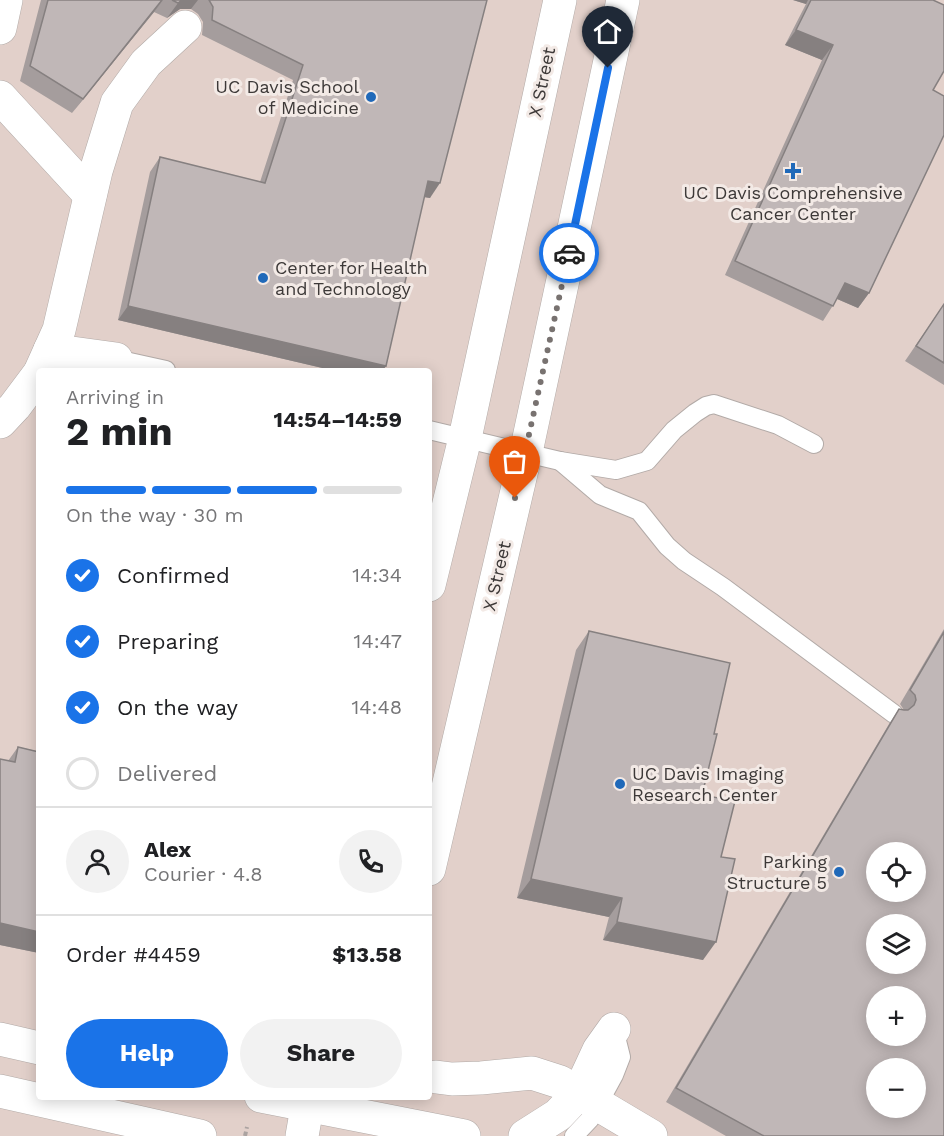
<!DOCTYPE html>
<meta charset="utf-8">
<style>
body{margin:0;font-family:"Work Sans",sans-serif;background:#f2f2f2;color:#202124;height:100vh;display:flex;flex-direction:column;font-size:22px;white-space:nowrap}
*{box-sizing:border-box;margin:0}
p{font-size:20px;color:#757577}
.icon{flex:none;width:33px;height:33px;fill:none;stroke:currentColor;stroke-width:2;stroke-linecap:round;stroke-linejoin:round}
.map{position:relative;flex:1;overflow:hidden}
.details{position:absolute;left:36px;top:368px;width:396px;height:732px;display:flex;flex-direction:column;background:#fff;border-radius:6px;box-shadow:0 3px 15px #0003}
.details>*{flex:none}
.fabs{position:absolute;left:866px;top:842px;display:grid;gap:12px}
.fabs a{display:grid;place-items:center;width:60px;height:60px;border-radius:50%;background:#fff;box-shadow:0 3px 15px #0003;font-size:30px}
.pin{position:absolute;display:grid;place-items:center;width:51px;height:51px;color:#fff;margin:-62px -26px;border-radius:50% 50% 50% 0;rotate:-45deg;box-shadow:0 0 6px #0007}
.pin .icon{rotate:45deg}
.courier{position:absolute;display:grid;place-items:center;width:60px;height:60px;margin:-30px;border:4px solid #1a73e8;border-radius:50%;background:#fff;color:#222;box-shadow:0 2px 8px #0007}
.overview em{font-style:normal;font-weight:700}
.overview div{display:flex;flex-direction:column-reverse}
.overview{display:flex;align-items:center;justify-content:space-between;height:102px;padding:0 30px}
h1{font-size:39px;font-weight:700;line-height:45px}
.bar{display:grid;grid-template-columns:repeat(4,1fr);gap:9px 6px;align-content:center;height:72px;padding:0 30px}
.bar i{height:8px;border-radius:4px;background:#e0e0e0}
.bar .active{background:#1a73e8}
.bar p{grid-column:span 4}
.line{display:flex;align-items:center;gap:15px;padding:0 30px;border-top:2px solid #e0e0e0}
.line div{flex:1}
.round{display:grid;place-items:center;flex:none;width:63px;height:63px;border-radius:32px;background:#f2f2f2}
ol{padding:0 30px;list-style:none}
li{display:flex;align-items:center;gap:18px;height:66px}
li p{margin-inline-start:auto}
li .icon{padding:6px;border-radius:50%;background:#1a73e8;color:#fff;stroke-width:4}
li:last-child{color:#757577}
li i{width:33px;height:33px;border:3px solid #e0e0e0;border-radius:50%}
.primary-button{display:flex;gap:12px;margin-top:auto;padding:12px 30px}
.primary-button a{flex:1;height:69px;border-radius:36px;background:#1a73e8;color:#fff;font-size:24px;font-weight:700;line-height:69px;text-align:center}
.primary-button a+a{background:#f2f2f2;color:#202124}
.map>svg:first-child{display:block}
.built{fill:#e2d0ca;fill-rule:evenodd}
.lines{fill:none;stroke-linecap:round;stroke-linejoin:round}
.lane-casing{stroke:#b2aaa7;stroke-width:20}
.street-casing{stroke:#b2aaa7;stroke-width:34}
.path{stroke:#aba3a1;stroke-width:4;stroke-dasharray:4.5 3;stroke-linecap:butt}
.lane{stroke:#fff;stroke-width:18}
.street{stroke:#fff;stroke-width:33}
.wall{fill:#a59d9d}
.shaded-wall{fill:#868080}
.building{fill:#c0b7b7;stroke:#868080;stroke-width:1.5;fill-rule:evenodd}
.done{stroke:#787270;stroke-width:6;stroke-dasharray:0 10.8}
.route{stroke:#1a73e8;stroke-width:8}
.poi-dot{fill:#2069b9;stroke:#f3eae6;stroke-width:2}
.labels{text-anchor:middle;stroke-width:6;stroke-linejoin:round;paint-order:stroke}
.street-label{font-size:18px;fill:#3d3938;stroke:#f3eae6}
.poi-label{font-size:18px;fill:#3d3938;stroke:#f3eae6;text-anchor:end}
</style>
<div class="map">
<svg width="944" height="1136" viewBox="0 0 944 1136">
<rect width="100%" height="100%" fill="#e6dcd9"/>
<path class="built" d="M0 0H944V1136H0ZM39 370H429V1096H39ZM876 852H915V891H876ZM876 924H915V963H876ZM876 996H915V1035H876ZM876 1068H915V1107H876Z"/>
<g class="lines">
<g class="lane-casing">
<g id="lane">
<path d="M116 359 166 370"/>
<path d="M429 430 560 461 616 470 647 461 674 430 695 413 706 406 714 404 778 425 814 444"/>
<path d="M560 461 600 495 639 511 667 546 684 561 723 587 894 714"/>
<path d="M574 1136 590 1119 614 1075 621 1057 614 1029"/>
</g>
</g>
<g class="street-casing">
<g id="street">
<path d="M0 28 6 0"/>
<path d="M0 97 90 195"/>
<path d="M50 350 116 359"/>
<path d="M41 370 59 330 96 171 117 103 146 63 185 27"/>
<path d="M0 422 15 406 39 374"/>
<path d="M429 585 465 438 560 0"/>
<path d="M429 869 526 452 623 0"/>
<path d="M0 1039 39 1048"/>
<path d="M436 1077 452 1079 481 1078 532 1073 560 1082 651 1136"/>
<path d="M0 1091 200 1136"/>
<path d="M261 1096 464 1136"/>
<path d="M302 1136 309 1096"/>
<path d="M525 1136 558 1115 579 1093 599 1050 614 1029"/>
</g>
</g>
<path class="path" d="M245 1136 247 1127"/>
<use href="#lane" class="lane"/>
<use href="#street" class="street"/>
</g>
<g class="wall">
<path d="M41 0H487L430 198 424 197 386 366 383 370H331L118 320 150 172 160 157 260 182 293 80 202 35 203 22 198 14 191 9H180L167 18 154 12 72 113 20 81Z"/>
<path d="M793 0H933V90L869 293 858 308 837 299 823 321 725 275 822 60 785 45 806 4Z"/>
<path d="M944 304V385L905 361Z"/>
<path d="M944 629V1136H726L666 1102 889 724 899 709 904 710 900 704Z"/>
<path d="M589 631 714 734 702 795 721 857 703 960 603 940 609 917 517 898 576 650Z"/>
<path d="M39 742V953L0 945V759L8 761 18 747 37 751Z"/>
</g>
<g class="shaded-wall">
<path d="M163 0 154 12 72 113 83 99Z"/>
<path d="M182 0H198L191 9H180L167 18 178 3Z"/>
<path d="M793 0H808L806 4Z"/>
<path d="M796 30 833 45 822 60 785 45Z"/>
<path d="M428 181 440 183 430 198 418 196Z"/>
<path d="M845 283 869 293 858 308 835 298Z"/>
<path d="M128 306 386 366 383 370H331L118 320Z"/>
<path d="M531 879 622 898 609 917 517 898Z"/>
<path d="M617 922 716 942 703 960 603 940Z"/>
<path d="M0 923 39 932V953L0 945Z"/>
</g>
<g class="building">
<path d="M48 0H162L83 99 30 66Z"/>
<path d="M172 0H182L178 3Z"/>
<path d="M209 0H487L440 183 428 181 386 366 128 306 160 157 265 183 303 65 212 20 213 7Z"/>
<path d="M811 0H933L944 5V71L933 90 944 96V135L869 293 845 283 833 306 735 261 833 45 796 30Z"/>
<path d="M944 304V363L916 346Z"/>
<path d="M589 631 730 663 714 734H717L702 795 735 801 721 857 735 859 716 942 617 922 622 898 531 879Z"/>
<path d="M944 632V1136H764L676 1088 899 709 904 710H908L914 705 916 700 915 695 910 690ZM876 852H915V891H876ZM876 924H915V963H876ZM876 996H915V1035H876ZM876 1068H915V1107H876Z"/>
<path d="M18 747 39 752V932L0 923V759L15 762Z"/>
</g>
<g class="lines">
<path class="done" d="M515 498 569 253"/>
<path class="route" d="M569 253 608 68"/>
</g>
<g class="poi-dot">
<circle cx="371" cy="97" r="6"/>
<path d="M790 162h6v6h6v6h-6v6h-6v-6h-6v-6h6z"/>
<circle cx="263" cy="278" r="6"/>
<circle cx="620" cy="784" r="6"/>
<circle cx="839" cy="872" r="6"/>
</g>
<g class="labels">
<g class="street-label">
<text transform="translate(542 82) rotate(-78)" y="6">X Street</text>
<text transform="translate(497 576) rotate(-77)" y="6">X Street</text>
</g>
<g class="poi-label">
<text x="359" y="93">UC Davis School<tspan x="359" dy="21">of Medicine</tspan></text>
<text x="793" y="199" text-anchor="middle">UC Davis Comprehensive<tspan x="793" dy="21">Cancer Center</tspan></text>
<text x="275" y="274" text-anchor="start">Center for Health<tspan x="275" dy="21">and Technology</tspan></text>
<text x="632" y="780" text-anchor="start">UC Davis Imaging<tspan x="632" dy="21">Research Center</tspan></text>
<text x="827" y="868">Parking<tspan x="827" dy="21">Structure 5</tspan></text>
</g>
</g>
</svg>
<div class="fabs">
<a><svg class="icon" aria-label="locate" viewBox="0 0 24 24"><circle cx="12" cy="12" r="6"/><path d="M12 2v4M12 18v4M2 12h4M18 12h4"/></svg></a>
<a><svg class="icon" aria-label="layers" viewBox="0 0 24 24"><path d="M12 4l9 5-9 5-9-5zM3 14l9 5 9-5"/></svg></a>
<a>+</a>
<a>−</a>
</div>
<div class="pin" style="left:515px;top:498px;background:#ea580c"><svg class="icon" aria-label="bag" viewBox="0 0 24 24"><path d="M5 8h14l-1 12H6zM9 8a3 3 0 0 1 6 0"/></svg></div>
<div class="pin" style="left:608px;top:68px;background:#1f2937"><svg class="icon" aria-label="home" viewBox="0 0 24 24"><path d="M3 11l9-7 9 7M6 9v11h12V9"/></svg></div>
<div class="courier" style="left:569px;top:253px"><svg class="icon" aria-label="car" viewBox="0 0 24 24"><path d="M5 17H2v-5l4-1 3-4h7l3 4 3 1v5h-3M9 17h6M6 11h13"/><circle cx="7" cy="17" r="2"/><circle cx="17" cy="17" r="2"/></svg></div>
<section class="details">
<div class="overview"><div><h1>2 min</h1><p>Arriving in</p></div><em>14:54–14:59</em></div>
<div class="bar"><i class="active"></i><i class="active"></i><i class="active"></i><i></i><p>On the way · 30 m</p></div>
<ol>
<li><svg class="icon" aria-label="check" viewBox="0 0 24 24"><path d="M5 12l5 5 9-10"/></svg>Confirmed<p>14:34</p></li>
<li><svg class="icon" aria-label="check" viewBox="0 0 24 24"><path d="M5 12l5 5 9-10"/></svg>Preparing<p>14:47</p></li>
<li><svg class="icon" aria-label="check" viewBox="0 0 24 24"><path d="M5 12l5 5 9-10"/></svg>On the way<p>14:48</p></li>
<li><i></i>Delivered</li>
</ol>
<div class="line" style="height:108px"><a class="round"><svg class="icon" aria-label="person" viewBox="0 0 24 24"><circle cx="12" cy="8" r="4"/><path d="M4 21q1-7 8-7t8 7"/></svg></a><div><b>Alex</b><p>Courier · 4.8</p></div><a class="round"><svg class="icon" aria-label="phone" viewBox="0 0 24 24"><path d="M5 4h4l2 5-3 2q2 4 5 5l2-3 5 2v4C11 20 4 13 5 4z"/></svg></a></div>
<div class="line" style="height:78px"><div>Order #4459</div><b>$13.58</b></div>
<div class="primary-button"><a>Help</a><a>Share</a></div>
</section>
</div>
